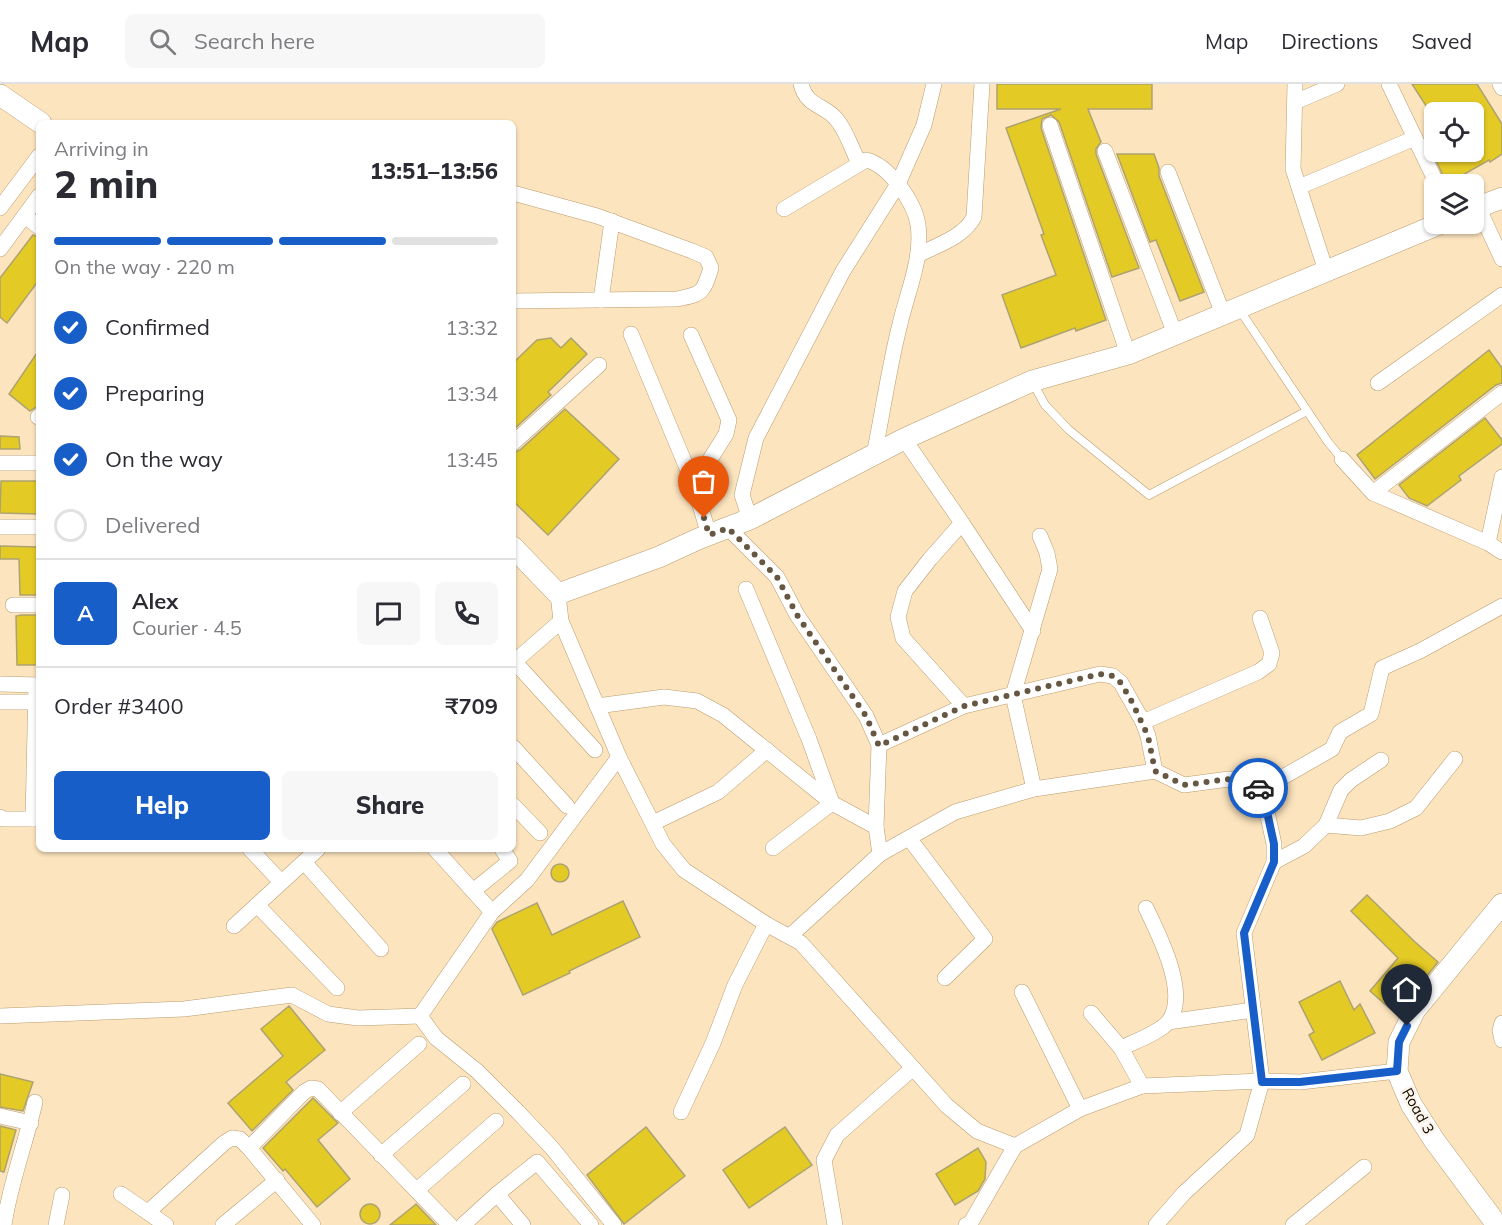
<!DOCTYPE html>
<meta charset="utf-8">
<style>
body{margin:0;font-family:Mulish,sans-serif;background:#f7f7f7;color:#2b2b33;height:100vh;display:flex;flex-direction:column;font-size:22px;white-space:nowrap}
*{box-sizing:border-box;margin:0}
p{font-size:20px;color:#7c7c81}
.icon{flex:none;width:33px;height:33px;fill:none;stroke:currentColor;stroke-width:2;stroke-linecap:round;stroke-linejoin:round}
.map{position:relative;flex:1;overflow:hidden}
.drawer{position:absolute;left:36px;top:36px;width:480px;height:732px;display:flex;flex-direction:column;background:#fff;border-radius:9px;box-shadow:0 2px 4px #0004}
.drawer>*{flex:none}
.controls{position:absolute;left:1424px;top:18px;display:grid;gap:12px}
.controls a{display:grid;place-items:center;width:60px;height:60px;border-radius:9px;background:#fff;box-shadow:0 2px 4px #0004;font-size:30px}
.pin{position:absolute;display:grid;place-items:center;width:51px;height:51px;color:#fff;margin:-62px -26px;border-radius:50% 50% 50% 0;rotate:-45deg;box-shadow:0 0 6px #0007}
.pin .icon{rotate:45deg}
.courier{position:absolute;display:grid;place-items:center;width:60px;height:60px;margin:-30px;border:4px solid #185ec9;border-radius:50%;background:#fff;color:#222;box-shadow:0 2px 8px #0007}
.overview em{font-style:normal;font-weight:800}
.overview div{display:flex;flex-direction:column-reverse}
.overview{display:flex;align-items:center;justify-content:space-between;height:102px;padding:0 18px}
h1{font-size:39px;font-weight:800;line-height:45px}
.bar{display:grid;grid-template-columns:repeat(4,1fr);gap:9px 6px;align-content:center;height:72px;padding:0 18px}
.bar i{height:8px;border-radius:4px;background:#e1e1e2}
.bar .active{background:#185ec9}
.bar p{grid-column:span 4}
.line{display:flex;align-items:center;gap:15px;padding:0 18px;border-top:2px solid #e1e1e2}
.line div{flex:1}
.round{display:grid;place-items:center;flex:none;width:63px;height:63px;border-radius:9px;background:#f7f7f7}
ol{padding:0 18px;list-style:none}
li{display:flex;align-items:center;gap:18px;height:66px}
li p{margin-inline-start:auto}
li .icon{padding:6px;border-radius:50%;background:#185ec9;color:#fff;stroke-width:4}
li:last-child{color:#7c7c81}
li i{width:33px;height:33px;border:3px solid #e1e1e2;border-radius:50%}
.primary-button{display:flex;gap:12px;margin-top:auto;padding:12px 18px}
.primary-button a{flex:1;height:69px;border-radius:9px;background:#185ec9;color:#fff;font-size:24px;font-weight:800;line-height:69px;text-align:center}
.primary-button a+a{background:#f7f7f7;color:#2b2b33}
header{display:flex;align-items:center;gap:36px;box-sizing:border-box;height:84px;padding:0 30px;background:#fff;border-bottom:2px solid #e1e1e2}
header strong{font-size:28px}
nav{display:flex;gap:33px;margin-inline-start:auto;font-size:21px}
.search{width:420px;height:54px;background:#f7f7f7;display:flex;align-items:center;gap:15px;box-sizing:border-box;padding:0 21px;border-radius:9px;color:#7c7c81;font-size:22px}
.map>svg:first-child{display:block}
.building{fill:#e4ca25;stroke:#ada370;stroke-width:1.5}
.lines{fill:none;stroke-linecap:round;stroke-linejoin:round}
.lane-casing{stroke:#ba9d6f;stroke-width:9}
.street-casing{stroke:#ba9d6f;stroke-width:16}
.secondary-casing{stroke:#ba9d6f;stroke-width:22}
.lane{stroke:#fff;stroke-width:8}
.street{stroke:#fff;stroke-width:15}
.secondary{stroke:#fff;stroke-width:21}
.done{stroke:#665742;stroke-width:6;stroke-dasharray:0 10.8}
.route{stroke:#185ec9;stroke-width:8}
.labels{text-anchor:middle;stroke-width:5;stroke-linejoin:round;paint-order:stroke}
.street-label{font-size:15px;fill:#150b00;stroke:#faf4ea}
</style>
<header>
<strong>Map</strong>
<div class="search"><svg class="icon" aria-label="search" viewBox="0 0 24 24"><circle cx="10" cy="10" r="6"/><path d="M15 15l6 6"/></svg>Search here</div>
<nav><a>Map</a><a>Directions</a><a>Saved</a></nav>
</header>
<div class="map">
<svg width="1502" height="1141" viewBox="0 0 1502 1141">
<rect width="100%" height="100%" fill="#fce4be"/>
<g class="building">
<path d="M997 0H1152V25H1088L1101 58 1096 65V70L1139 184 1112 193 1059 38 1051 31 1042 35 1041 44 1106 236 1076 247 1075 244 1021 264 1002 211 1056 191 1041 151 1044 150 1006 44 1061 25H997Z"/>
<path d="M1412 0H1477L1502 40V70L1490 78 1489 76 1447 100 1426 55 1434 50V68H1484L1473 50V28H1430Z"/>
<path d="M1117 70H1154L1159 84V92L1204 208 1180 217 1156 156 1150 158Z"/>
<path d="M33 151 39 153V196L7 239 0 233V194Z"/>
<path d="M551 254 561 264 571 254 587 270 548 308 551 311 513 346V279L537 256Z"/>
<path d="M39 266V321L30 327 9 310Z"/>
<path d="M1489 266 1502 284V299L1496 301 1375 395 1357 371Z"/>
<path d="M565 325 619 375 548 451 513 417V369L520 366Z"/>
<path d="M1485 334 1502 356V360L1459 392 1461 396 1427 422 1409 414 1399 401Z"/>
<path d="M0 352 19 353 20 365H0Z"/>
<path d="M1 397H39V430L0 429Z"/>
<path d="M0 462 39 463V511H20L19 475H0Z"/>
<path d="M21 531H39V581H17L16 532Z"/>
<circle cx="560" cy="789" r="9"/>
<path d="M1367 811 1415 858 1438 878 1396 930 1370 907 1398 874 1351 827Z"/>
<path d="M623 817 640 853 569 887 570 889 523 911 492 845 497 838 537 819 552 851Z"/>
<path d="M1340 897 1354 926 1360 920 1375 949 1322 976 1309 951 1314 948 1299 918Z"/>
<path d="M289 922 325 966 286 998 293 1006 252 1047 228 1019 283 972 261 945Z"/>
<path d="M0 990 33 998 23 1027 0 1023Z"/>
<path d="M313 1014 338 1039 318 1056 350 1095 317 1123 285 1085 283 1087 263 1064Z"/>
<path d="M0 1042 16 1046 4 1088 0 1087Z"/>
<path d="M646 1043 685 1092 624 1140 587 1091Z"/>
<path d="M785 1043 812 1081 749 1124 723 1086Z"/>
<path d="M978 1064 986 1078 985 1095 978 1107 955 1121 936 1090Z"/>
<path d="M416 1120 436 1141H390L415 1121Z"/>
<circle cx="370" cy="1130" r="10"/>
</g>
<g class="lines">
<g class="lane-casing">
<g id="lane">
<path d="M1239 225 1328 358 1342 375"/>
<path d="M1032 297 1045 321 1069 346 1149 411 1307 327"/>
</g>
</g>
<g class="street-casing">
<g id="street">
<path d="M801 0C807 24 825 20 837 36 847 48 852 66 859 79"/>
<path d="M1295 0 1293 85 1326 187"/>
<path d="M1389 0 1437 100"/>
<path d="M1500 0 1502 4"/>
<path d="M1295 18 1337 0"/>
<path d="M1050 41 1128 270"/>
<path d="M1105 67 1175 250"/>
<path d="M1168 88 1223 230"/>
<path d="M1299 103 1415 54"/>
<path d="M513 109 597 132 692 167 706 173 711 184C703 209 703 210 677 215L513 217"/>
<path d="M1478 123 1502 175"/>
<path d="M0 124 39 72"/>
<path d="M784 125 866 76C889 81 915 119 918 141 923 174 907 209 900 240 889 283 883 327 874 371"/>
<path d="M25 132 39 143"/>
<path d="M0 165 39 112"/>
<path d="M918 171C937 161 964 153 974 133L982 0"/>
<path d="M601 216 612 137"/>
<path d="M631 250 694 401 709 451"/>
<path d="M691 251 729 336 726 350 694 401"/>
<path d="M1378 299 1502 211"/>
<path d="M38 333 39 332"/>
<path d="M904 355 962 439 1033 547"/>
<path d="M513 359 599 281"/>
<path d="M1342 375 1373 409 1488 459 1502 468"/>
<path d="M0 379H39"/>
<path d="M1373 409 1502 309"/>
<path d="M750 435 742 411 756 354 843 187 898 100 924 41 934 0"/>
<path d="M962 439 930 475 905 507 898 533 903 554 964 622"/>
<path d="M0 443H39"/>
<path d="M728 444 777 493 797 531 866 632 879 661 876 743 880 770"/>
<path d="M1488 459 1502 393"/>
<path d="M746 505 809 655 832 719 773 764"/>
<path d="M558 510 561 537 619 673 663 760 684 786 766 840 801 859 947 1022 977 1047 1015 1062"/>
<path d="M13 521H39"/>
<path d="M513 576 595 666"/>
<path d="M513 579 561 537"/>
<path d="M0 600 39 601"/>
<path d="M0 618H39"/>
<path d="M597 622 664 613 697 617 723 631 832 719 876 743"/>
<path d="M1143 638 1258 588 1269 580 1272 569 1260 534"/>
<path d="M879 661 964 622 1100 590 1113 592 1121 599 1143 638 1148 652 1155 687"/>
<path d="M513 663 567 722"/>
<path d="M1034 705 1013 611 1050 485 1047 469 1040 452"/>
<path d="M513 721 540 749"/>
<path d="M0 733 3 735H39"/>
<path d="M33 735 36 601"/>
<path d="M653 739 718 708 767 666"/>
<path d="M1326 741 1361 744 1390 737 1416 724 1455 675"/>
<path d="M909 754 985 855 945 894"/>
<path d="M250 765 281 798"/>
<path d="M435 765 492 828"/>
<path d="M304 778 381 865"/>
<path d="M1274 778 1304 762 1326 741 1341 706 1351 696 1381 676"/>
<path d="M473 807 510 777 502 765"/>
<path d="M257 821 337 904"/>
<path d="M234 842 318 765"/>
<path d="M790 852 880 770 955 728 1034 705 1155 687 1184 701 1229 695 1262 705"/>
<path d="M1022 908 1080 1025"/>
<path d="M1091 929 1121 964C1134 958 1161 948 1169 937 1189 909 1159 851 1146 824"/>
<path d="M0 932 184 925 292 911 328 930 358 934 420 932"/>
<path d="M1168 938 1253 926"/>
<path d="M1502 939 1500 946 1502 956"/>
<path d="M1121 964 1142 1002"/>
<path d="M681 1028 713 959 735 901 766 840"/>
<path d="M340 1029 419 960"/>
<path d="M0 1032 31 1039"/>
<path d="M249 1064 304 1008 311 1004 318 1005 450 1141"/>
<path d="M381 1071 463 1000"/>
<path d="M417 1106 496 1037"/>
<path d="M121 1110 166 1141"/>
<path d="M497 1110 523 1141"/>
<path d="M148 1128 224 1059 232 1054 240 1055 249 1064 313 1141"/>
<path d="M4 1141C10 1099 26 1059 35 1018"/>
<path d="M56 1141 62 1111"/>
<path d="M223 1141 277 1096"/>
<path d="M463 1141 497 1110 537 1078 591 1141"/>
<path d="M614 1141 552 1064 518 1028 477 987 436 954 420 932 492 828 527 796 619 673"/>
<path d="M835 1141 824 1076 837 1051 913 984"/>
<path d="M966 1141 970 1140 1015 1062 1080 1025 1142 1002 1262 997 1300 998 1397 987"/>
<path d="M1156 1141 1184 1109 1247 1051 1262 997 1244 849 1274 778V760L1262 705 1332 665 1340 648 1371 630 1382 584 1420 567 1502 522"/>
<path d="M1293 1141 1364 1083"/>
</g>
</g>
<g class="secondary-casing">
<g id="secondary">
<path d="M0 11 41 39"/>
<path d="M1473 125 1502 114"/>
<path d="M513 463 558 510 659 473 698 455 750 435 904 355 1032 297 1128 270 1439 140"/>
<path d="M1497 1141 1434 1056 1411 1020 1397 987 1399 958 1415 926 1502 820"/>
</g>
</g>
<use href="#lane" class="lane"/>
<use href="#street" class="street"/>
<use href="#secondary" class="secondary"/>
</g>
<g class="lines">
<path class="done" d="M704 434 709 451 728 444 777 493 797 531 866 632 879 662 964 622 1100 590 1113 592 1121 599 1132 618 1148 652 1155 687 1184 701 1229 695 1258 704"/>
<path class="route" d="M1258 704 1262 705 1274 760V778L1244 849 1262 998H1300L1397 987 1399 958 1407 942"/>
</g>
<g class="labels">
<g class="street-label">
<text transform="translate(1418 1027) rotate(61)" y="5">Road 3</text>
</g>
</g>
</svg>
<div class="controls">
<a><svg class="icon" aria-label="locate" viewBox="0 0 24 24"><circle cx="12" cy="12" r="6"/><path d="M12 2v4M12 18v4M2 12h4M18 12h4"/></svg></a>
<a><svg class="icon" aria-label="layers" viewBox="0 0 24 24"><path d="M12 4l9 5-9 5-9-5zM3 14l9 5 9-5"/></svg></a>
</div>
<div class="pin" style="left:704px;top:434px;background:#ea580c"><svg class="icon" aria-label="bag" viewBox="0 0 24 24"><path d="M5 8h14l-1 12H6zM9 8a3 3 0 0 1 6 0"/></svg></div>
<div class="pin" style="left:1407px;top:942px;background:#1f2937"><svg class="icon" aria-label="home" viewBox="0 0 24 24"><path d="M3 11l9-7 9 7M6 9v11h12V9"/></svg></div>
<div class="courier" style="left:1258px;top:704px"><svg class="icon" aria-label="car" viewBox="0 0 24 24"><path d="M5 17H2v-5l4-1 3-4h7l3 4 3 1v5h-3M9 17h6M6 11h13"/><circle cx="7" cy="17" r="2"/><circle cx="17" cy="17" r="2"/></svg></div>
<section class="drawer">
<div class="overview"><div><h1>2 min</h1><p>Arriving in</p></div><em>13:51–13:56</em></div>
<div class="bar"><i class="active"></i><i class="active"></i><i class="active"></i><i></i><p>On the way · 220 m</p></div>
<ol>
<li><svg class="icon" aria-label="check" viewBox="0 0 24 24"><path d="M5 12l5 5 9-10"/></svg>Confirmed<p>13:32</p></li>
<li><svg class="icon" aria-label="check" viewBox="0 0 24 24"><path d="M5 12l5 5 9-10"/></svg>Preparing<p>13:34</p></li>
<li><svg class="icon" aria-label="check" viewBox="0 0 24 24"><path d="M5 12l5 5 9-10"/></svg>On the way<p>13:45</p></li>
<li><i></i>Delivered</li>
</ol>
<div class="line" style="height:108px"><b class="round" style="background:#185ec9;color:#fff">A</b><div><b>Alex</b><p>Courier · 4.5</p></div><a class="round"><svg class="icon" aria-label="chat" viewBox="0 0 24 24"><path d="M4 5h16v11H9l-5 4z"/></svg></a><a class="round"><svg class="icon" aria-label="phone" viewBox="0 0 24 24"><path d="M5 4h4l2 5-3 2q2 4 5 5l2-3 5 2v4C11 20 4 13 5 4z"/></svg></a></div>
<div class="line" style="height:78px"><div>Order #3400</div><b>₹709</b></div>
<div class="primary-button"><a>Help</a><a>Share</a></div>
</section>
</div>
